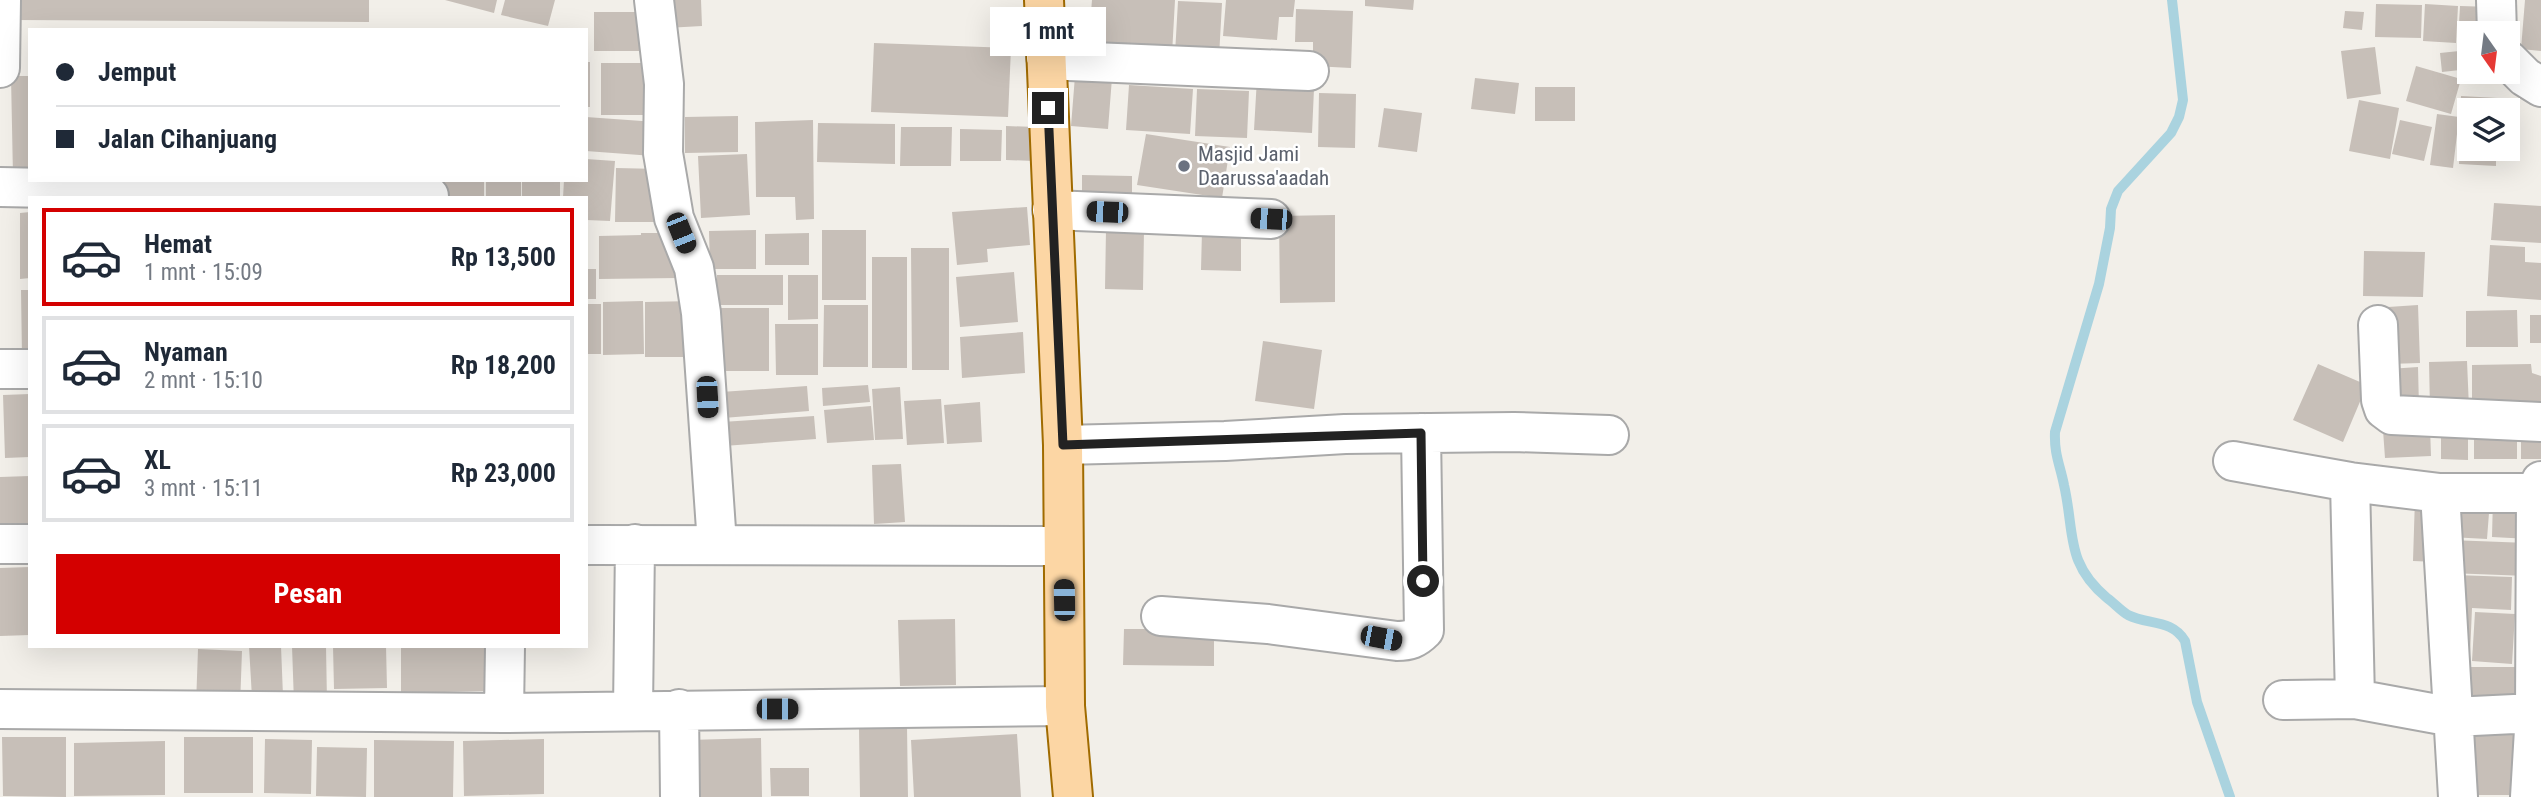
<!DOCTYPE html>
<html lang="id">
<head>
<meta charset="utf-8">
<style>
  body { margin:0; font-family:"Roboto Condensed",sans-serif; background:#f6f6f7; color:#1f2937; height:100vh; display:flex; flex-direction:column; font-size:26px; white-space:nowrap }
  * { box-sizing:border-box; margin:0 }
  p { font-size:23px; color:#747a83 }
  .icon { flex:none; width:38px; height:38px; fill:none; stroke:currentColor; stroke-width:2; stroke-linecap:round; stroke-linejoin:round }
  .map { position:relative; flex:1; overflow:hidden }
  .drawer { position:absolute; left:28px; top:196px; width:560px; height:452px; display:flex; flex-direction:column; background:#fff; border-radius:0px; box-shadow:0 7px 28px #0002 }
  .drawer>* { flex:none }
  .top-card { position:absolute; left:28px; top:28px; width:560px; height:154px; border-radius:0px; box-shadow:0 7px 28px #0002; display:grid; align-content:center; height:154px; padding:0 28px; background:#fff }
  .needle { width:46px; rotate:166deg }
  .buttons { position:absolute; left:2457px; top:21px; display:grid; gap:14px }
  .buttons a { display:grid; place-items:center; width:63px; height:63px; border-radius:0px; background:#fff; box-shadow:0 7px 28px #0002; font-size:35px }
  .end { position:absolute; width:32px; height:32px; margin:-16px; border:9px solid #222; background:#fff; box-shadow:0 0 0 4px #fff }
  .from { border-radius:50% }
  .bubble { position:absolute; height:49px; border-radius:0px; background:#fff; box-shadow:0 7px 28px #0002; font-size:23px; font-weight:700; line-height:49px; text-align:center }
  .car { position:absolute; width:21px; height:42px; margin:-21px -10px; border-radius:9px; box-shadow:0 0 5px 2px #0007; background:linear-gradient(#222 24%,#8ab4d8 0 40%,#222 0 76%,#8ab4d8 0 86%,#222 0) }
  .top-card b { display:flex; align-items:center; gap:24px; height:66px; font-size:26px }
  .top-card b+b { border-top:2px solid #e0e1e3 }
  .top-card i { width:18px; height:18px; background:#1f2937 }
  ul { padding:12px 0 0; list-style:none }
  li { display:flex; align-items:center; gap:21px; height:98px; margin:0 14px 10px; padding:0 14px; border:4px solid #e0e1e3; border-radius:0px }
  li div { flex:1 }
  li b { display:block; font-size:26px }
  li em { font-style:normal; font-weight:700 }
  li.selected { border-color:#d40000 }
  li>.icon { width:63px; height:63px; stroke-width:1.5 }
  .action { display:flex; gap:14px; margin-top:auto; padding:14px 28px }
  .action a { flex:1; height:80px; border-radius:0px; background:#d40000; color:#fff; font-size:28px; font-weight:700; line-height:80px; text-align:center }
  .map>svg:first-child { display:block }
  .lines { fill:none; stroke-linecap:round; stroke-linejoin:round }
  .stream { stroke:#aad3df; stroke-width:10 }
  .building { fill:#c7bfb8 }
  .minor-casing { stroke:#a9a9a9; stroke-width:42 }
  .major-casing { stroke:#a06b00; stroke-width:42 }
  .minor { stroke:#fff; stroke-width:38 }
  .major { stroke:#fcd6a4; stroke-width:38 }
  .route { stroke:#222; stroke-width:9 }
  .worship-dot { fill:#6b7280; stroke:#fff; stroke-width:2.5 }
  .labels { text-anchor:middle; stroke-width:5; stroke-linejoin:round; paint-order:stroke }
  .worship-label { font-size:21px; fill:#5b616d; stroke:#fff; text-anchor:start }
</style>
</head>
<body>
<div class="map">
<svg width="2541" height="797" viewBox="0 0 2541 797">
  <rect width="100%" height="100%" fill="#f2efe9"/>
  <g class="lines">
    <!-- stream -->
    <path class="stream" d="M2172 0 2183 100 2179 117 2171 133 2118 191 2111 209 2110 228 2099 284 2055 432C2054 454 2060 465 2064 485 2075 533 2065 563 2107 598 2114 603 2121 611 2128 615 2148 625 2172 619 2185 641L2197 702 2230 797"/>
  </g>
  <!-- building -->
  <path class="building" d="M15 0H369V22L15 20Z
    M445 0H497L494 13Z
    M505 0H555L548 26 501 15Z
    M665 0H701L702 26 666 28Z
    M1092 0H1175L1172 54 1088 49Z
    M1226 0H1295L1293 17H1279L1277 40 1223 36Z
    M1365 0H1414L1413 10 1365 6Z
    M2525 0H2541V51L2521 49Z
    M1178 1 1222 3 1219 57 1175 54Z
    M2376 4 2422 5 2421 38 2375 37Z
    M2425 4 2458 6 2456 43 2423 41Z
    M2460 6 2493 7 2491 33H2469V43L2458 42Z
    M1296 9 1353 11 1351 68 1313 66V42H1295Z
    M2345 11 2364 12 2362 30 2343 28Z
    M594 12H651V51H594Z
    M874 43 1011 48 1008 117 871 112Z
    M2375 47 2381 94 2347 99 2341 51Z
    M2469 50V69L2442 72 2440 53Z
    M586 62H590V107H586Z
    M601 63H654V115H601Z
    M2416 66 2461 79 2451 114 2406 101Z
    M11 76H30V176H13Z
    M1075 76 1112 78 1108 129 1071 126Z
    M1257 78 1284 87 1314 89 1312 133 1254 130Z
    M1475 78 1519 83 1515 114 1471 109Z
    M1129 85 1193 89 1190 134 1126 130Z
    M1535 87H1575V121H1535Z
    M1197 89 1249 91 1247 138 1195 136Z
    M1319 93 1356 94 1355 148 1318 147Z
    M2461 96 2498 98V110H2469V149H2496V166L2459 164Z
    M2359 100 2399 108 2390 159 2349 151Z
    M1384 108 1422 113 1417 152 1378 147Z
    M2437 114 2459 117 2453 168 2430 165Z
    M738 116V152L685 153V117Z
    M586 117 656 122 653 156 586 151Z
    M813 120 814 219 796 220 795 197H756L755 122Z
    M2400 120 2432 127 2424 161 2392 154Z
    M818 123 895 124V164L817 162Z
    M1006 126 1035 127 1034 161 1006 160Z
    M901 127H952L951 166H900Z
    M960 129 1002 130 1001 161H960Z
    M1146 134 1230 147 1222 198 1137 185Z
    M747 154 750 215 701 218 698 156Z
    M586 159 615 161 610 221 586 220V198H563L564 180H586Z
    M616 168 660 169 659 222H615Z
    M1082 175 1132 176V208H1082Z
    M444 180H484V198H444Z
    M486 180H521V198H486Z
    M522 180H560V198H522Z
    M2494 203 2541 206V243L2491 240Z
    M1027 207 1030 245 987 249 988 262 957 265 952 212Z
    M30 212V278L20 279V213Z
    M1335 215V302L1280 303 1279 216Z
    M756 230V269H710L709 231Z
    M822 230H866V300H822Z
    M1106 230H1144L1143 290 1105 289Z
    M1202 231 1241 232V271L1201 270Z
    M641 233H678V278L599 279V236L641 235Z
    M809 233V265H765V234Z
    M2490 245 2525 247V262L2541 263V300L2487 296Z
    M911 248H949V370H912Z
    M2364 251 2425 252 2423 297 2363 296Z
    M872 257H907V368H872Z
    M586 269H596V299H586Z
    M1014 272 1018 322 960 327 956 277Z
    M717 275H783V305H717Z
    M788 275H818V319L788 320Z
    M21 290H30V357H22Z
    M643 301 644 354 603 355V302Z
    M694 301V357H645V302Z
    M586 304H601V354H586Z
    M824 305H868V367H823Z
    M2418 305 2420 363 2389 364 2388 307Z
    M718 308H769V371H718Z
    M2517 310 2518 347H2466V311Z
    M2530 315H2541V343H2530Z
    M775 324H818V375H776Z
    M1023 332 1025 373 962 378 960 337Z
    M1263 341 1322 350 1314 409 1255 401Z
    M2467 361 2469 408 2430 409 2429 362Z
    M2318 364 2367 385 2343 442 2293 420Z
    M2531 364 2532 373 2541 376V411L2472 412V365Z
    M2418 367 2419 407 2391 408 2389 369Z
    M868 385 870 402 823 406 822 388Z
    M807 386 809 411 723 418 721 392Z
    M900 387 903 439 875 440 872 389Z
    M30 394V457L5 458 3 395Z
    M941 399 944 443 907 445 904 401Z
    M980 402 982 442 947 444 944 405Z
    M871 406 874 440 827 443 824 410Z
    M814 416 816 439 724 446 722 422Z
    M2430 427 2431 456 2385 458 2383 430Z
    M2441 428H2468V460L2441 459Z
    M2521 428H2541V459H2521Z
    M2474 429H2517V459H2474Z
    M901 464 905 522 874 524 872 465Z
    M30 476V526L0 527V477Z
    M2415 498H2439L2437 562 2413 561Z
    M2493 498 2532 499 2530 539 2492 537Z
    M2452 499 2490 500 2487 539 2450 537Z
    M2450 540 2528 543 2527 576 2449 573Z
    M30 567V635L0 636V568Z
    M2455 575 2512 577 2511 610 2472 608 2470 655 2452 654Z
    M2475 612 2515 614 2512 664 2472 661Z
    M955 619 956 685 900 686 898 620Z
    M1124 629H1214V666L1123 665Z
    M249 646H281L283 696 252 698Z
    M292 646H326L327 702 294 703Z
    M333 646H386L387 688 334 689Z
    M401 646H487L488 691 401 693Z
    M198 649 242 651 240 706 196 705Z
    M2461 667H2528L2527 709 2460 708Z
    M907 726 908 797H860L859 728Z
    M2463 728H2518V795H2463Z
    M1017 734 1021 797H914L911 740Z
    M2 737H66V797L3 796Z
    M184 737H253V793H184Z
    M761 738 762 797H689L688 740Z
    M265 739 312 740 311 794 264 793Z
    M544 739V794L464 796 463 741Z
    M374 740 454 741 453 797H374Z
    M165 741V795L74 796V743Z
    M317 747 367 748 366 797 316 796Z
    M770 768H809V796H771Z"/>
  <g class="lines">
    <defs>
      <path id="minor" d="M654 0 664 84 663 153 674 218 694 268 701 313 717 544
        M2496 0 2497 33
        M1046 57 1069 61 1309 71
        M2508 60 2525 77 2541 87
        M0 68 1 0
        M0 187 429 196
        M1052 210 1271 219
        M2378 325 2381 400 2384 409 2392 415 2541 422
        M0 369H30
        M1063 445 1225 441 1345 434 1514 432 1609 435
        M2233 461 2350 482 2440 493H2536
        M2350 482 2355 699
        M2440 493 2458 797
        M0 544H30
        M586 545 1063 546
        M1161 616 1268 624 1397 641C1409 641 1415 639 1424 630L1421 433
        M2283 700 2355 699 2453 717 2535 713
        M0 709 504 713 1065 706
        M679 709 680 797
        M633 710 635 544
        M504 713 505 646
        M2530 797 2535 713 2536 493 2541 481"/>
      <path id="major" d="M1044 0 1063 445 1065 706 1073 797"/>
    </defs>
    <!-- minor casing -->
    <use href="#minor" class="minor-casing"/>
    <!-- major casing -->
    <use href="#major" class="major-casing"/>
    <!-- minor -->
    <use href="#minor" class="minor"/>
    <!-- major -->
    <use href="#major" class="major"/>
  </g>
  <g class="lines">
    <!-- route -->
    <path class="route" d="M1048 108 1063 445 1421 433 1423 581"/>
  </g>
  <!-- markers -->
  <circle class="worship-dot" cx="1184" cy="166" r="7"/>
  <g class="labels">
    <!-- worship labels -->
    <g class="worship-label">
      <text x="1198" y="161">Masjid Jami<tspan x="1198" dy="24">Daarussa'aadah</tspan></text>
    </g>
  </g>
</svg>
<div class="buttons">
<a><svg class="needle" viewBox="-14 -14 28 28"><path d="M0-13l5 13h-10z" fill="#e53935"/><path d="M0 13l5-13h-10z" fill="#747a83"/></svg></a>
<a><svg class="icon" aria-label="layers" viewBox="0 0 24 24"><path d="M12 4l9 5-9 5-9-5zM3 14l9 5 9-5"/></svg></a>
</div>
<i class="end from" style="left:1423px;top:581px"></i>
<i class="end" style="left:1048px;top:108px"></i>
<div class="bubble" style="left:990px;top:7px;width:116px">1 mnt</div>
<i class="car" style="left:1107px;top:212px;rotate:272deg"></i>
<i class="car" style="left:1271px;top:219px;rotate:273deg"></i>
<i class="car" style="left:681px;top:233px;rotate:158deg"></i>
<i class="car" style="left:707px;top:397px;rotate:177deg"></i>
<i class="car" style="left:1064px;top:600px;rotate:359deg"></i>
<i class="car" style="left:1381px;top:638px;rotate:101deg"></i>
<i class="car" style="left:777px;top:709px;rotate:90deg"></i>
<div class="top-card">
<b><i class="from"></i>Jemput</b>
<b><i></i>Jalan Cihanjuang</b>
</div>
<section class="drawer">
<ul>
<li class="selected"><svg class="icon" aria-label="car" viewBox="0 0 24 24"><path d="M5 17H2v-5l4-1 3-4h7l3 4 3 1v5h-3M9 17h6M6 11h13"/><circle cx="7" cy="17" r="2"/><circle cx="17" cy="17" r="2"/></svg><div><b>Hemat</b><p>1 mnt · 15:09</p></div><em>Rp 13,500</em></li>
<li><svg class="icon" aria-label="car" viewBox="0 0 24 24"><path d="M5 17H2v-5l4-1 3-4h7l3 4 3 1v5h-3M9 17h6M6 11h13"/><circle cx="7" cy="17" r="2"/><circle cx="17" cy="17" r="2"/></svg><div><b>Nyaman</b><p>2 mnt · 15:10</p></div><em>Rp 18,200</em></li>
<li><svg class="icon" aria-label="car" viewBox="0 0 24 24"><path d="M5 17H2v-5l4-1 3-4h7l3 4 3 1v5h-3M9 17h6M6 11h13"/><circle cx="7" cy="17" r="2"/><circle cx="17" cy="17" r="2"/></svg><div><b>XL</b><p>3 mnt · 15:11</p></div><em>Rp 23,000</em></li>
</ul>
<div class="action"><a>Pesan</a></div>
</section>
</div>
</body>
</html>
